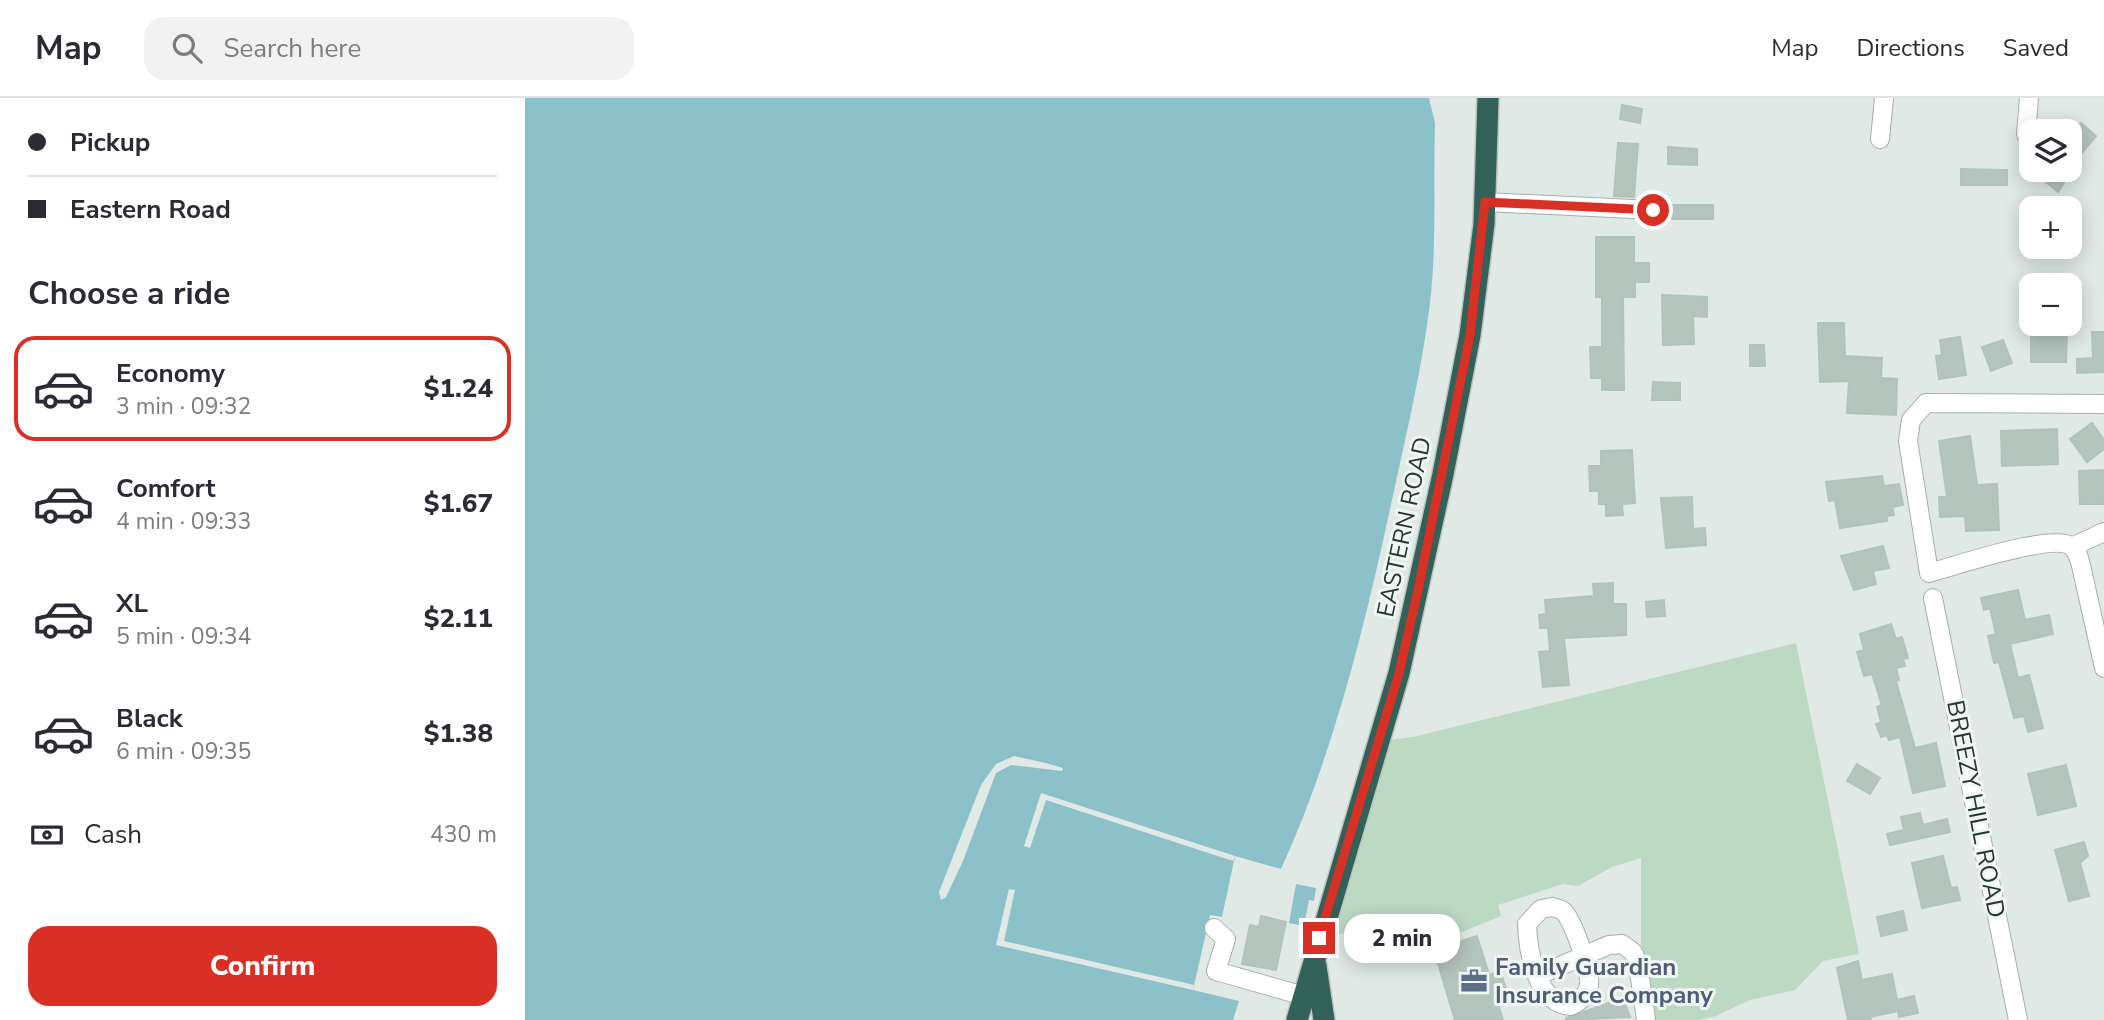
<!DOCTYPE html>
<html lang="en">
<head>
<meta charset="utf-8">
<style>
  body { margin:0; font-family:"Nunito Sans",sans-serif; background:#f2f2f3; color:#2b2b33; height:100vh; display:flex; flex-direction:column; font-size:26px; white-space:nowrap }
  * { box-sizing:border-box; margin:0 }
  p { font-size:23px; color:#7c7c81 }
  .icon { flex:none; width:38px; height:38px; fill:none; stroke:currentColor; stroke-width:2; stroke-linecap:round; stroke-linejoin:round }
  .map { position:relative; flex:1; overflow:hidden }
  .panel { display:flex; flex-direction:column; background:#fff; width:525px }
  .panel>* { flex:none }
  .hud { display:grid; align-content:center; height:154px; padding:0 28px; background:#fff }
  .buttons { position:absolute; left:1494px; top:21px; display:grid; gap:14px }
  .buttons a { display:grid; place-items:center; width:63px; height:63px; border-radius:14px; background:#fff; box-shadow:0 4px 18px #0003; font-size:35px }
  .end { position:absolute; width:32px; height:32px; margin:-16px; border:9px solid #d93025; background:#fff; box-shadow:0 0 0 4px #fff }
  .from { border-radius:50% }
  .bubble { position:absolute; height:49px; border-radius:21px; background:#fff; box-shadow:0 4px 18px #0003; font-size:23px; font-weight:800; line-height:49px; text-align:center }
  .hud b { display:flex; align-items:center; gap:24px; height:66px; font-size:26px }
  .hud b+b { border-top:2px solid #e1e1e2 }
  .hud i { width:18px; height:18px; background:#2b2b33 }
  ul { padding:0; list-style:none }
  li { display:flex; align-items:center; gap:21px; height:105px; margin:0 14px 10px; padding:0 14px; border:4px solid transparent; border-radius:21px }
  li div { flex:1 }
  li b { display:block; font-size:26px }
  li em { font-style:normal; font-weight:800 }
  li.selected { border-color:#d93025 }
  li>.icon { width:63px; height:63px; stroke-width:1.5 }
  h2 { padding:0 28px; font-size:32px; line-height:84px }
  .pay { display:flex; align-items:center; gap:18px; height:77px; padding:0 28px; font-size:26px }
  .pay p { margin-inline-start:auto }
  .primary-button { display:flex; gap:14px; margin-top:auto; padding:14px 28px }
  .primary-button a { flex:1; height:80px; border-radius:21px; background:#d93025; color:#fff; font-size:28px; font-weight:800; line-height:80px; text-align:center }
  header { display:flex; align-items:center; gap:42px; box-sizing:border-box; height:98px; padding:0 35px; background:#fff; border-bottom:2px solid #e1e1e2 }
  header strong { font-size:33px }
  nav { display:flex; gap:38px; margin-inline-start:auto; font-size:24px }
  .search { width:490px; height:63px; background:#f2f2f3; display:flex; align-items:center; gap:18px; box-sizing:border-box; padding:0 24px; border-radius:21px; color:#7c7c81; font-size:26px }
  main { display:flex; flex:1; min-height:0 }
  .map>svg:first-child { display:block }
  .green { fill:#bbd9c3 }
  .water { fill:#8dc1c9 }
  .pier { fill:#e0e9e5 }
  .building { fill:#b6c4be; stroke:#b3c2bc; stroke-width:2 }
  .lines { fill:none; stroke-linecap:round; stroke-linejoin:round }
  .minor-casing { stroke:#a4b0ac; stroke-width:20 }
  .highway-casing { stroke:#bdc3c2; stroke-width:24 }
  .minor { stroke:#fff; stroke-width:18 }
  .highway { stroke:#316157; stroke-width:21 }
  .route { stroke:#d93025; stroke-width:9 }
  .labels { text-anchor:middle; stroke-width:6; stroke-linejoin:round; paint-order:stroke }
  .street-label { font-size:24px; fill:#233832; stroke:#f0f6f3 }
  .service-label { font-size:24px; font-weight:bold; fill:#4e5e75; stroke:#f0f6f3; text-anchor:start }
</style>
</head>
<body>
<header>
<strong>Map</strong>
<div class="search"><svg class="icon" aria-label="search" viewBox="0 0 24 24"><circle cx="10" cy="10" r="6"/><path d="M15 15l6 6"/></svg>Search here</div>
<nav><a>Map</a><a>Directions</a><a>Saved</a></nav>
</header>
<main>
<section class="panel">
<div class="hud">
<b><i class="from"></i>Pickup</b>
<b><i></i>Eastern Road</b>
</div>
<h2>Choose a ride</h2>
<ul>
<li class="selected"><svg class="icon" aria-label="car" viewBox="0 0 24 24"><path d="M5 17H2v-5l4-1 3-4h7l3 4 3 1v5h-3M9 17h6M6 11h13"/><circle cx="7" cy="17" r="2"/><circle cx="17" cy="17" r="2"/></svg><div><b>Economy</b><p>3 min · 09:32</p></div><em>$1.24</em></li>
<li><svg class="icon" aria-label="car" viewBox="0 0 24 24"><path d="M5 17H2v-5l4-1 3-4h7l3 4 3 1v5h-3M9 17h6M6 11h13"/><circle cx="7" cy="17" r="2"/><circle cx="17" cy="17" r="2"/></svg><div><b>Comfort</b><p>4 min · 09:33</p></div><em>$1.67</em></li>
<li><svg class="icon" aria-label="car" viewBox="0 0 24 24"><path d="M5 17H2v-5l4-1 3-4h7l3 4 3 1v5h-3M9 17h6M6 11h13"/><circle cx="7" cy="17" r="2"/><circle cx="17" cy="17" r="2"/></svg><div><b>XL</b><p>5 min · 09:34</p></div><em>$2.11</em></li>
<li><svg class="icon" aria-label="car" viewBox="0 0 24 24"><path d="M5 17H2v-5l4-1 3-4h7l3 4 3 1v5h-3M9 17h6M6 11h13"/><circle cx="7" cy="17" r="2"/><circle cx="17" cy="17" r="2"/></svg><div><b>Black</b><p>6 min · 09:35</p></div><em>$1.38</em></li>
</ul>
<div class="pay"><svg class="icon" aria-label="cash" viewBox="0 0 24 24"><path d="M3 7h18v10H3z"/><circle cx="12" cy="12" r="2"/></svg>Cash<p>430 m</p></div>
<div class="primary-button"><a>Confirm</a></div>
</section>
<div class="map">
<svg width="1579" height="922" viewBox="0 0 1579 922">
  <rect width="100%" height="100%" fill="#e0e9e5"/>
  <!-- green -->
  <path class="green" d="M1271 545 1334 856 1298 863 1270 892 1225 902 1191 918 1173 922H1130L1116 853V760L1087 769 1053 788 1038 786 973 807 976 818 920 841 868 851 840 835 807 836 865 642 888 639Z"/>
  <!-- water -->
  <path class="water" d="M0 0H904L910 25C908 84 912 146 905 205 897 271 881 337 867 402 840 527 809 655 756 771L710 758 697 819 685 817 668 892 714 903 708 922H0Z
    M771 786 791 790 789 803 784 802 779 828 764 825Z"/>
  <!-- pier -->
  <path class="pier" d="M489 658 521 665 538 670 537 673 486 667 471 675 438 763 421 799 416 802 414 794 456 687 471 666Z
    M516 695 710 758 708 763 521 702 505 750 499 748Z
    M484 791 490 792 479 843 669 887 668 892 471 847Z"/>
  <!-- building -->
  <path class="building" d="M1097 7 1117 11 1115 25 1095 21Z
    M1556 25 1571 38 1545 69V38Z
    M1093 45 1113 46 1109 99 1089 98Z
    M1143 49 1172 51V67L1143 66Z
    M1436 71 1482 72V87H1436Z
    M1531 72H1547L1533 94 1521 84Z
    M1138 107H1188V121H1136Z
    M1071 139H1109V165H1124V184H1110V199H1098L1099 292H1077V280H1066L1065 249H1077V199H1071Z
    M1137 197 1182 199V219L1168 218 1169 246 1138 247Z
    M1293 225H1319L1320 258 1357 260 1356 280 1372 281 1371 317 1322 315 1324 283 1295 284Z
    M1506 231 1542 232 1541 264H1506Z
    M1567 234H1579V274L1552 275V261L1568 260Z
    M1435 239 1441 277 1414 281 1411 258 1417 257 1415 242Z
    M1478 242 1487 265 1466 273 1457 249Z
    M1225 247H1239L1240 268H1225Z
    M1128 284 1155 285V302H1127Z
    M1567 325 1579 342V351L1562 364 1545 341Z
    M1532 331 1533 366 1477 368 1476 333Z
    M1445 338 1452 387 1472 386 1474 432 1441 433 1440 418 1415 419 1414 399H1422L1414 343Z
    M1107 352 1110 405 1097 406 1098 417 1081 418V406H1074V393H1065L1064 368H1076V353Z
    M1579 372V406H1555L1554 373Z
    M1357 378 1359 388 1374 386 1378 407 1367 409 1369 417 1362 418V423L1315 430 1310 402 1304 403 1301 384Z
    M1167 399 1168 431 1180 430 1181 447 1141 450 1136 400Z
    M1358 448 1364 470 1348 473 1351 486 1329 492 1316 458Z
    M1088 485V506H1101V537L1039 540 1044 587 1018 589 1014 554 1025 553 1023 530H1015L1014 517 1021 516 1020 502 1069 498 1068 486Z
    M1493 492 1500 522 1524 517 1528 536 1485 546 1493 580 1504 577 1518 630 1503 634 1499 618 1489 620 1474 564 1469 565 1463 538 1471 536 1465 510 1459 512 1456 500Z
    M1139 502 1140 518 1122 519 1121 504Z
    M1366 526 1371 541 1377 539 1383 560 1378 561 1380 568 1371 570 1374 582 1371 583 1390 650 1411 645 1420 688 1388 695 1375 639 1364 642 1362 637 1356 639 1351 626 1356 624 1352 609 1356 607V604L1347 576 1339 578 1332 554 1339 552 1335 536Z
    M1332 666 1355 680 1345 696 1322 683Z
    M1541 667 1551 708 1513 717 1503 676Z
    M1395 715 1398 727 1422 721 1425 734 1365 747 1362 736 1379 732 1376 719Z
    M1559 744 1563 758 1555 765 1564 798 1544 803 1530 752Z
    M1418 758 1426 790 1432 789 1435 802 1397 810 1387 765Z
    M1378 813 1382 832 1356 838 1352 819Z
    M736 818 761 824 751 872 717 866 725 827 734 829Z
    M952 838 964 877 975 873 983 896 971 899 978 922H930L926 909 909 852Z
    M1333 863 1337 882 1367 876 1372 902 1389 898 1393 915 1374 919 1373 913 1345 919 1346 922H1323L1312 870Z
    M1098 900 1105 919 1041 922V920Z"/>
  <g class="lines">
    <defs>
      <path id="minor" d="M1501 36 1504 0
        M1355 41 1359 0
        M960 104 1128 112
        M1579 306 1401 305 1386 322 1383 343 1404 475C1430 468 1527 435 1546 448 1554 454 1555 464 1557 472L1579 570
        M1547 449 1579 434
        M1408 500 1493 922
        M1027 809C1031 810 1035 811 1038 813 1048 822 1066 874 1064 887 1062 898 1055 903 1046 908 1012 906 1003 855 1002 826L1016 811Z
        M689 830 701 841 691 873 779 898
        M1014 877 1084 847 1097 846 1108 854 1113 866 1121 922"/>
      <path id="highway" d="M791 868 799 922
        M772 922 874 575 918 376 945 237 959 126 963 0"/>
    </defs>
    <!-- minor casing -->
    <use href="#minor" class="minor-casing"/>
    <!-- highway casing -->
    <use href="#highway" class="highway-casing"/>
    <!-- minor -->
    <use href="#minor" class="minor"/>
    <!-- highway -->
    <use href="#highway" class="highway"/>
  </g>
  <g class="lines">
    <!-- route -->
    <path class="route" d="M794 840 874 575 893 492 945 237 960 104 1128 112"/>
  </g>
  <!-- icons -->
  <defs>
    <symbol id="office-bare" viewBox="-9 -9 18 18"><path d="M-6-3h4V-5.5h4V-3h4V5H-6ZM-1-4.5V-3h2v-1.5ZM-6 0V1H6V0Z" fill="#5c6f8a" stroke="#f0f6f3" stroke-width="2.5" paint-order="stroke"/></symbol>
  </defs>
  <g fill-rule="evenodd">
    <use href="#office-bare" x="930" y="864" width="38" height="38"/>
  </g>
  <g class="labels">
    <!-- street labels -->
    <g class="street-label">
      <text transform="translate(879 429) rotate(-78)" y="8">EASTERN ROAD</text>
      <text transform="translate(1451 711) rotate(79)" y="8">BREEZY HILL ROAD</text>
    </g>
    <!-- service labels -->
    <g class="service-label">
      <text x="970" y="877">Family Guardian<tspan x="970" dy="28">Insurance Company</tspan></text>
    </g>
  </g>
</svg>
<div class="buttons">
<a><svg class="icon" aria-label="layers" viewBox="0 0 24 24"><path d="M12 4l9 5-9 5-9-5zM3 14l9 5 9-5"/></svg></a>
<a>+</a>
<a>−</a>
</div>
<i class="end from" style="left:1128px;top:112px"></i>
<i class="end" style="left:794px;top:840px"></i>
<div class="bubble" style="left:819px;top:816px;width:116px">2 min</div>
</div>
</main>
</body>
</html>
